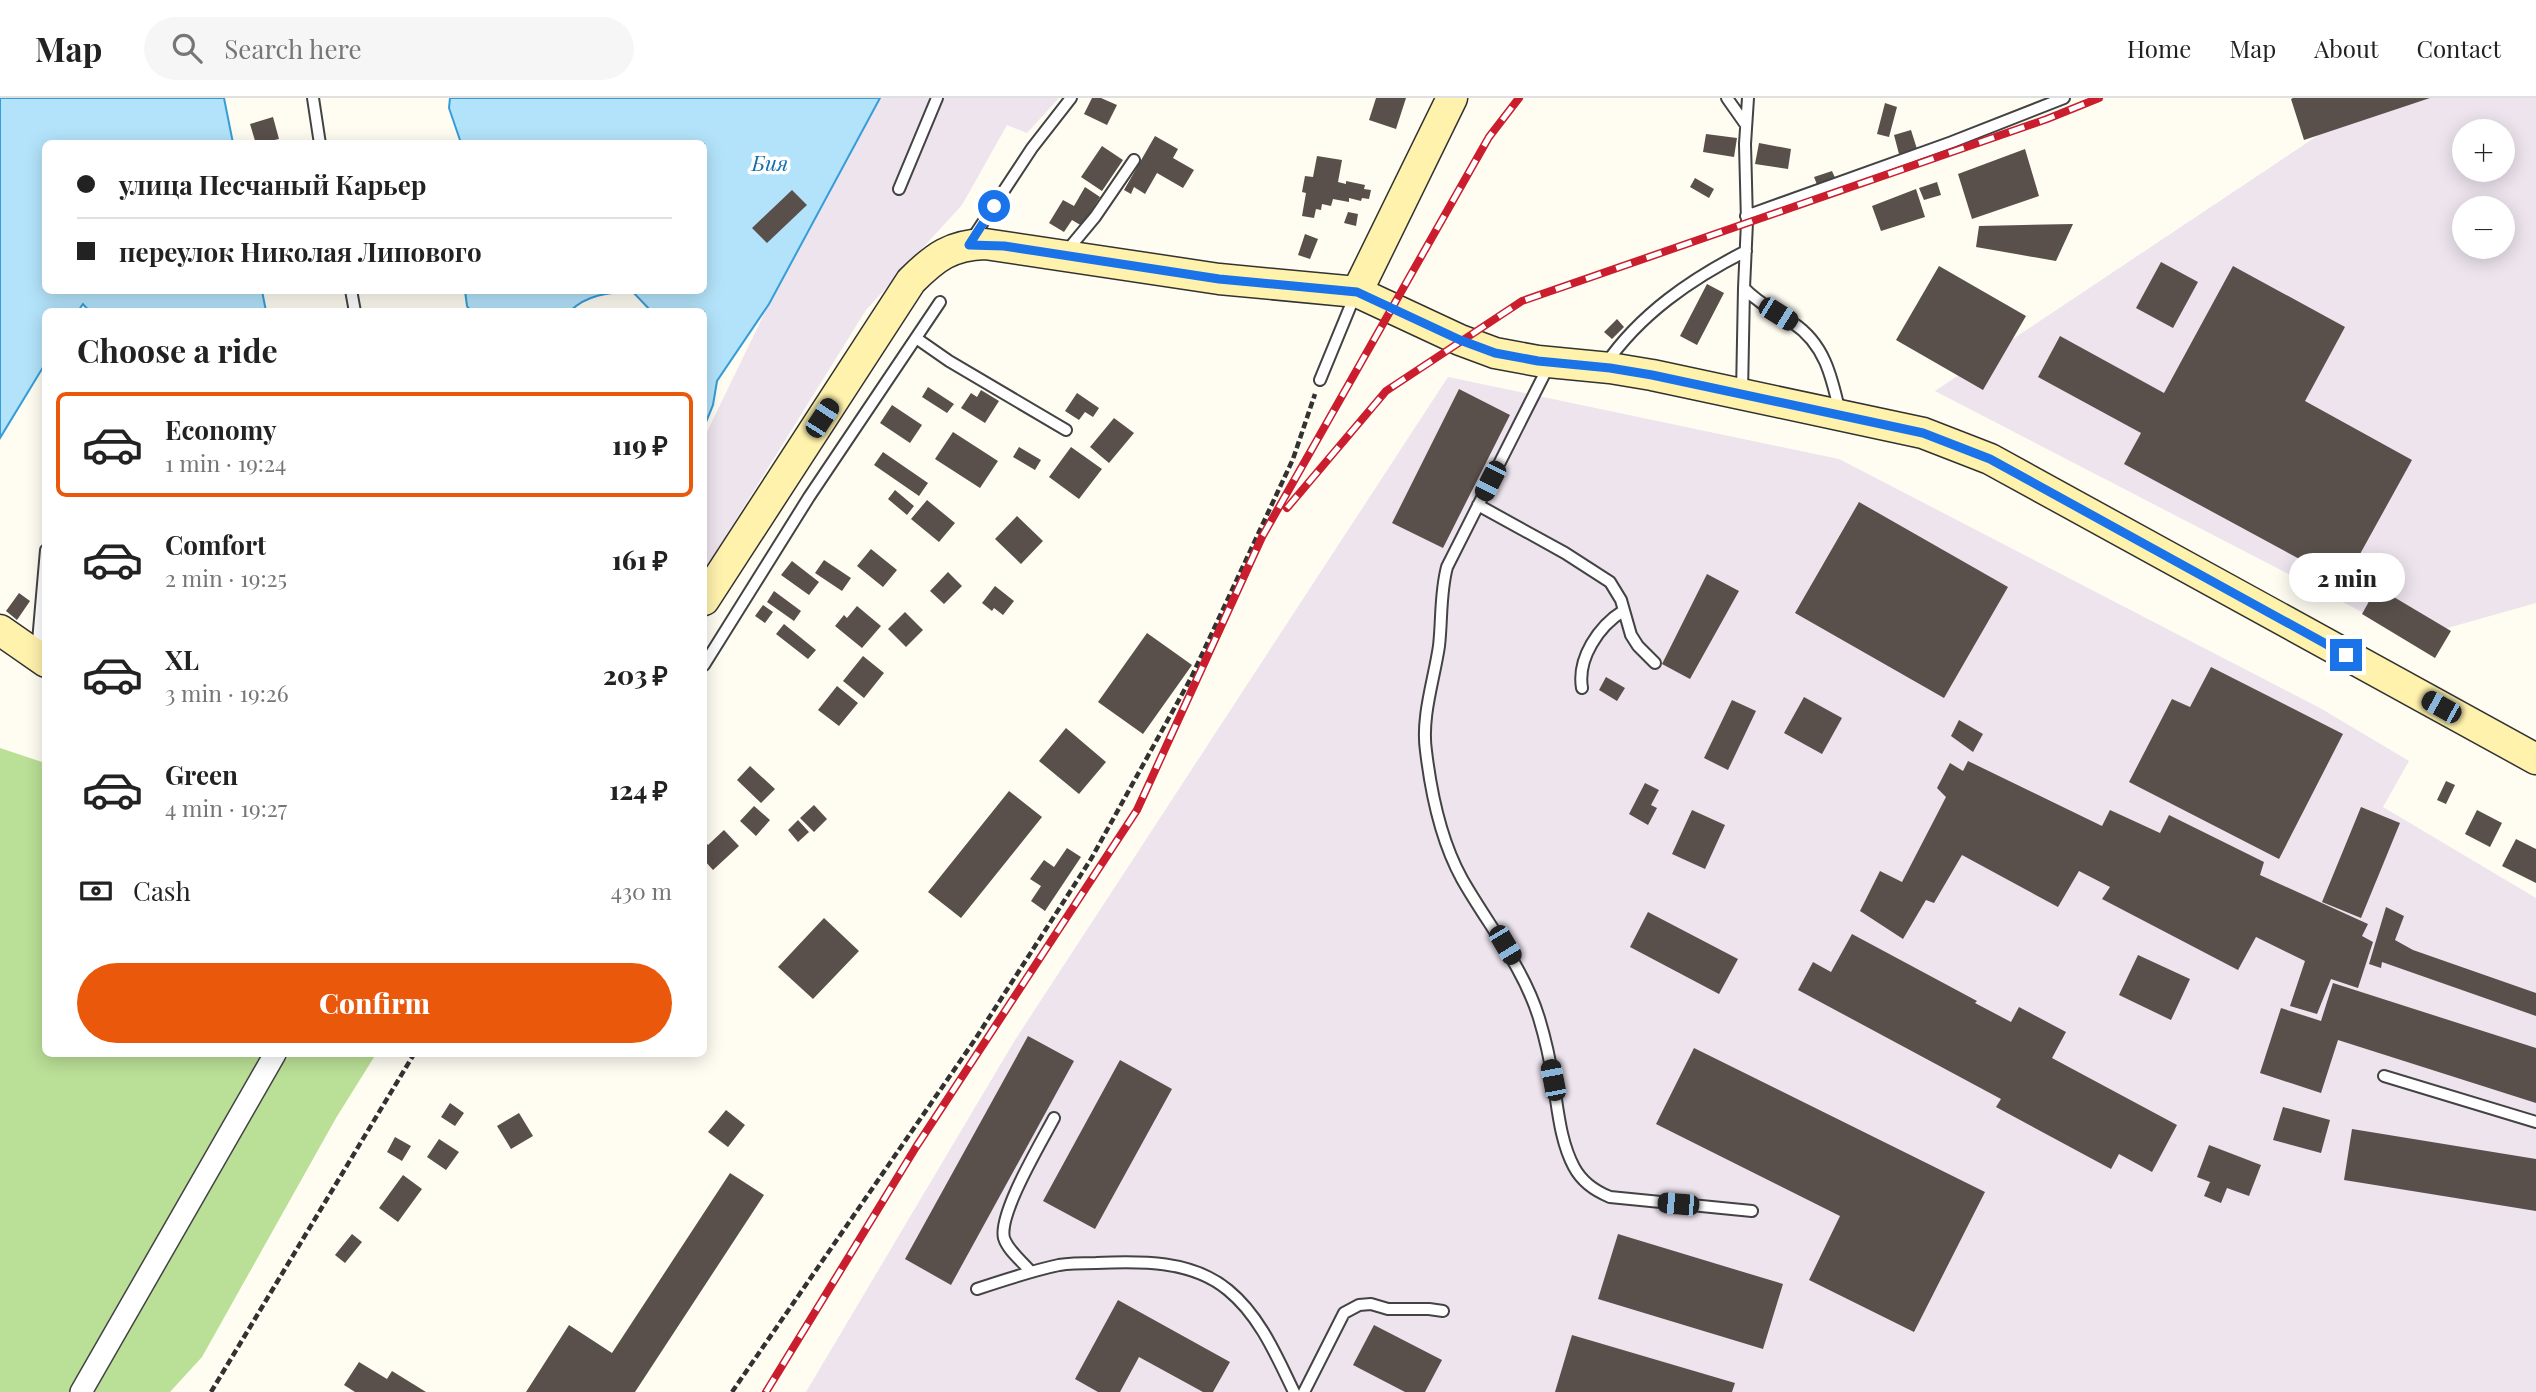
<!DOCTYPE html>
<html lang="en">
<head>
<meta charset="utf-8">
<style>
  body { margin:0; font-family:"Playfair Display",serif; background:#f6f6f6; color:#222; height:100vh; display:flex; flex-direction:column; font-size:26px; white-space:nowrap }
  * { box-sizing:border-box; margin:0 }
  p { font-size:23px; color:#767676 }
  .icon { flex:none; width:38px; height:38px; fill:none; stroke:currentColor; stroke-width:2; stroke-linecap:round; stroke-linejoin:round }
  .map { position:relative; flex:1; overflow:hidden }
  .details { position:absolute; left:42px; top:210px; width:665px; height:749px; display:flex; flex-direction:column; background:#fff; border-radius:10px; box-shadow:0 4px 18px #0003 }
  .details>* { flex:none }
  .banner { position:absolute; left:42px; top:42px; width:665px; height:154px; border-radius:10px; box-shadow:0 4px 18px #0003; display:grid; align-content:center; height:154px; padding:0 35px; background:#fff }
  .controls { position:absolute; left:2452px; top:21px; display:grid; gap:14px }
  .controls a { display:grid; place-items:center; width:63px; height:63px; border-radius:50%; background:#fff; box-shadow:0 4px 18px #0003; font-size:35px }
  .end { position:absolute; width:32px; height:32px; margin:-16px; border:9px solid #1a73e8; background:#fff; box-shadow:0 0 0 4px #fff }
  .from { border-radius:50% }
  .bubble { position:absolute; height:49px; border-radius:24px; background:#fff; box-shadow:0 4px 18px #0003; font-size:23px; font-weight:800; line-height:49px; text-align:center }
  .car { position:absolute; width:21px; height:42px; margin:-21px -10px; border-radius:9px; box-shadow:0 0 5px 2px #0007; background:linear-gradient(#222 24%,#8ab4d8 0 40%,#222 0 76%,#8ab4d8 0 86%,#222 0) }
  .banner b { display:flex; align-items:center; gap:24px; height:66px; font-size:26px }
  .banner b+b { border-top:2px solid #e0e0e0 }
  .banner i { width:18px; height:18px; background:#222 }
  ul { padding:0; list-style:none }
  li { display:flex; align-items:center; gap:21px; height:105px; margin:0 14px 10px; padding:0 21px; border:4px solid transparent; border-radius:10px }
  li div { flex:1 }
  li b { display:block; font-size:26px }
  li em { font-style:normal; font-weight:800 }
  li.selected { border-color:#ea580c }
  li>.icon { width:63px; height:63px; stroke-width:1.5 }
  h2 { padding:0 35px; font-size:32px; line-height:84px }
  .pay { display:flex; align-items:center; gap:18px; height:77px; padding:0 35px; font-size:26px }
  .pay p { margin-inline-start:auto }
  .action { display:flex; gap:14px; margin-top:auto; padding:14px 35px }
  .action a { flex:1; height:80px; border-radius:42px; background:#ea580c; color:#fff; font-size:28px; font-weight:800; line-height:80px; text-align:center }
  header { display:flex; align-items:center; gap:42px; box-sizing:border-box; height:98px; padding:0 35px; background:#fff; border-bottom:2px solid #e0e0e0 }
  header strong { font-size:33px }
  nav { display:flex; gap:38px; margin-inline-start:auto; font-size:24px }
  .search { width:490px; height:63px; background:#f6f6f6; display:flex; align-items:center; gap:18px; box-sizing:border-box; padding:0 24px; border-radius:38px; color:#767676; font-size:26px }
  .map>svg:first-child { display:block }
  .industrial { fill:#ede4ee; fill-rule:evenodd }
  .forest { fill:#badf96 }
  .water { fill:#b3e3fa; stroke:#359dd7; stroke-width:2 }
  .building { fill:#59504b }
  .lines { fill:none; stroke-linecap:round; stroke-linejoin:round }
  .lane-casing { stroke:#434343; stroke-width:14 }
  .street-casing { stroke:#434343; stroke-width:24 }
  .secondary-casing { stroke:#323232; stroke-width:33 }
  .path { stroke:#323232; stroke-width:4.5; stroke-dasharray:7 3.5; stroke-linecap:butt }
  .lane { stroke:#fff; stroke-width:10 }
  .street { stroke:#fff; stroke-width:21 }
  .secondary { stroke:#fff2ad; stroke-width:30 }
  .rail-casing { stroke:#ca1d2d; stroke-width:8 }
  .rail { stroke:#fff; stroke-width:5; stroke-dasharray:16; stroke-linecap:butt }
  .route { stroke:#1a73e8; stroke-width:9 }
  .labels { text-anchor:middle; stroke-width:7; stroke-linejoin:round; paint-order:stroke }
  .water-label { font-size:21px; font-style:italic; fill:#0f6eab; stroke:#fff }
</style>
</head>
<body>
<header>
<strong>Map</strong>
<div class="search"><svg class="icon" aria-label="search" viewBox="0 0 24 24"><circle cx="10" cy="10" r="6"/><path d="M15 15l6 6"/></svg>Search here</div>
<nav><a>Home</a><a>Map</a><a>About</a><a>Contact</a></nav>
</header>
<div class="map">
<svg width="2536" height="1294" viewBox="0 0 2536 1294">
  <rect width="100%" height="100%" fill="#fffcf2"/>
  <!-- industrial -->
  <path class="industrial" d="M880 0H1059L1027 35 1007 27 962 107 866 212 704 473V340L769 206Z
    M2374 0H2536V505L2412 540 1935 293ZM2464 33H2502V72H2464ZM2464 110H2502V149H2464Z
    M1448 279 1839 361 2320 610 2409 663 2383 709 2536 800V1294H806L1015 942Z"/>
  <!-- forest -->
  <path class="forest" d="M0 650 45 665 46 956H376L336 1020 202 1259 170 1294H0Z"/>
  <!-- water -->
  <path class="water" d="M0 0H224L233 45 46 46V192L262 193 266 213 90 214 83 206 78 213 46 214 45 266 0 340Z
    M450 0H880L769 206 717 283 713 307 704 329V214L651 213 632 193C608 195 588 196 570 213H471L467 208 465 193 704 192V46L461 45 449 10Z"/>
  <!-- building -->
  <path class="building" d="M1092 0H1101L1117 7 1107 27 1084 16Z
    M1376 0H1406L1396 31 1369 22Z
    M2293 0H2430L2304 42 2291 1Z
    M1885 5 1897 9 1889 39 1877 36Z
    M273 19 279 41 256 46 250 26Z
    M1911 32 1917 51 1899 56 1894 37Z
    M1706 36 1737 40 1734 59 1703 54Z
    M1155 38 1178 51 1173 60 1194 72 1183 90 1157 75 1145 96 1134 89 1131 96 1124 92Z
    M1759 45 1791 51 1788 71 1755 66Z
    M1102 48 1123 62 1102 93 1081 79Z
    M2025 51 2039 98 1972 121 1958 76Z
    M1317 58 1342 62 1338 84 1346 86V83L1365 87 1364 91 1371 92 1369 101 1362 100 1361 103 1349 100V104L1333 101 1331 108 1322 106 1321 112 1316 111 1314 120 1302 118 1306 95 1302 94 1305 78 1313 79Z
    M1832 73 1836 82 1818 89 1814 79Z
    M1695 80 1714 91 1709 100 1690 89Z
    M1937 84 1941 97 1924 102 1919 90Z
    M1085 89 1100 99 1082 128 1072 122 1064 134 1049 125 1063 102 1074 108Z
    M1916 91 1925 119 1881 133 1872 108Z
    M792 92 807 107 767 145 752 130Z
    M1348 114 1358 116 1356 128 1344 125Z
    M2073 126 2056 163 1976 149 1979 128Z
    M1305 136 1318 141 1310 161 1298 157Z
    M2161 164 2198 184 2173 230 2136 210Z
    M1939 168 2026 218 1983 292 1896 242Z
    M2233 168 2345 229 2305 303 2412 362 2344 485 2124 366 2141 335 2038 279 2060 238 2164 295Z
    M1707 186 1724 195 1697 247 1680 238Z
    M1617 221 1624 229 1612 241 1604 234Z
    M928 289 954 306 947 315 922 299Z
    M1459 291 1510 317 1443 450 1392 425Z
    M981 292 999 303 985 325 961 310 971 295 977 299Z
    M1077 295 1099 310 1093 319 1085 314 1079 322 1065 313Z
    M892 307 922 327 910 345 880 325Z
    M1114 320 1134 335 1109 365 1090 349Z
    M953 334 998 363 980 390 935 361Z
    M1019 349 1041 362 1035 372 1013 359Z
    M1071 349 1102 371 1079 401 1049 379Z
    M883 354 928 385 919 398 874 367Z
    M895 392 914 408 907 417 888 401Z
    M927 402 955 425 939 444 911 421Z
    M1859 404 2008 489 1944 600 1795 515Z
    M1017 418 1043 443 1021 466 995 441Z
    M871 451 897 472 883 489 857 468Z
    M824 462 851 480 842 493 815 475Z
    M792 463 819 484 809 497 781 477Z
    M948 474 962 488 944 506 930 493Z
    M1707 476 1739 493 1690 581 1662 566Z
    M995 488 1014 503 1003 517 994 510 992 513 982 505Z
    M2377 489 2451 533 2435 560 2362 516Z
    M774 493 801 513 794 523 767 504Z
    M19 495 30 503 17 522 6 513Z
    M763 507 773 514 765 525 755 518Z
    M857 508 881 528 862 550 835 528 844 517 847 520Z
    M905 514 923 532 906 549 888 531Z
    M784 526 816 552 808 561 776 536Z
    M1147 535 1192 567 1143 636 1098 604Z
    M863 558 884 575 864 600 843 583Z
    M2211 569 2343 636 2279 761 2129 684 2172 601 2190 609Z
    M1606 579 1625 590 1617 603 1599 592Z
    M837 588 858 605 839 628 818 612Z
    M1804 599 1842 620 1822 656 1784 635Z
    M1732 602 1756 613 1728 672 1704 660Z
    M1959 622 1983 636 1973 654 1951 638Z
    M1066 630 1106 664 1079 696 1039 663Z
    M1968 663 2102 728 2110 712 2160 735 2169 717 2264 764 2260 777 2368 826 2362 838 2373 844 2358 890 2331 881 2317 916 2290 908 2305 863 2256 839 2238 872 2102 801 2110 789 2079 773 2058 809 1962 757 1934 805 1926 802 1903 841 1860 813 1880 773 1902 784 1946 699 1937 690 1950 665 1963 673Z
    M750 668 775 691 761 705 737 682Z
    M2446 683 2455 687 2446 706 2437 702Z
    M1645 685 1659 692 1651 707 1657 710 1648 727 1629 716Z
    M1009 693 1042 719 961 820 928 794Z
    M814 707 827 721 814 734 800 720Z
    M754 708 770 722 756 738 740 723Z
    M2361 709 2400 725 2361 820 2322 804Z
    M1692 712 1725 727 1705 771 1672 756Z
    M2477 712 2502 725 2490 749 2465 736Z
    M798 722 809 734 798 744 788 732Z
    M724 732 739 748 713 772 704 762V742L708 747Z
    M2516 741 2536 751V785L2502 768Z
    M1067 750 1081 759 1045 813 1031 803 1041 788 1030 781 1044 762 1054 769Z
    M2386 809 2404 818 2395 842 2413 852 2536 895V918L2382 864 2381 870 2369 866Z
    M1648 814 1738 861 1719 896 1630 849Z
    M824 820 859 853 813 901 778 869Z
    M1852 836 1977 903 1975 905 2011 924 2019 909 2066 934 2052 960 2177 1027 2152 1074 2119 1056 2111 1071 1996 1009 2001 1001 1798 892 1813 864 1831 874Z
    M2138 857 2190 881 2171 922 2119 897Z
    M2333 885 2536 950V1005L2338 942 2321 995 2260 975 2281 910 2321 923Z
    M1028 938 1074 963 951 1187 905 1161Z
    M1694 950 1985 1094 1914 1234 1809 1182 1840 1118 1656 1026Z
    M1120 962 1172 991 1095 1131 1043 1103Z
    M450 1005 464 1015 455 1028 441 1019Z
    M2283 1009 2330 1022 2321 1055 2273 1042Z
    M726 1012 745 1027 728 1049 708 1034Z
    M519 1015 533 1038 511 1051 497 1028Z
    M2352 1031 2536 1061V1113L2344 1082Z
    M395 1039 411 1048 402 1063 387 1054Z
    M439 1041 459 1054 446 1072 427 1059Z
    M2209 1047 2261 1067 2249 1098 2227 1090 2221 1105 2204 1098 2210 1084 2197 1079Z
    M730 1075 764 1097 635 1294H526L569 1227 612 1255Z
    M403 1077 422 1091 398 1124 379 1110Z
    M352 1136 362 1144 345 1165 335 1157Z
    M1618 1136 1783 1186 1763 1251 1598 1201Z
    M1118 1202 1230 1264 1213 1294H1203L1139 1259 1120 1294H1098L1075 1281Z
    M1374 1227 1442 1262 1425 1294H1405L1353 1267Z
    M1572 1237 1735 1285 1732 1294H1555Z
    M359 1264 387 1281 392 1273 426 1294H355L344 1287Z"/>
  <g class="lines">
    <defs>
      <path id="lane" d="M313 0 320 46
        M1727 0 1746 27
        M1748 0 1745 46 1747 124 1744 190C1758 205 1776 214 1793 225 1825 246 1832 280 1840 315
        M899 91 937 0
        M1746 118 1952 44 2064 0
        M972 141 1032 50 1071 0
        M1065 155 1095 119 1134 62
        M351 192 355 214
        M916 240 949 263 1066 332
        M1549 267 1447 469C1440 495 1442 522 1439 548 1434 582 1421 619 1426 653 1431 695 1441 743 1462 781 1488 827 1523 868 1539 920 1545 940 1550 961 1553 982 1558 1011 1560 1043 1574 1069 1582 1084 1595 1093 1610 1099L1752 1113
        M1605 267C1640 216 1691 181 1746 153
        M1320 282 1355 197
        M1742 295 1744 190
        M1478 407 1565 455 1610 484 1621 502 1631 537 1638 548 1655 565
        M37 555 46 452
        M704 567 809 399 940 204
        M1582 590C1577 560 1599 528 1623 513
        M2384 978 2536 1024
        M1031 1174C1023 1164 1008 1153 1004 1140 998 1116 1042 1043 1054 1020
        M977 1191C1004 1182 1031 1173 1059 1167 1071 1165 1084 1165 1096 1165 1141 1163 1192 1162 1228 1192 1260 1218 1277 1259 1294 1294
        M1304 1294 1344 1215 1359 1207 1371 1206 1388 1211H1429L1443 1213"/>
      <path id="street" d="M81 1294 275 956"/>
      <path id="secondary" d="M1357 194 1452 0
        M704 502 911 183C935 159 951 147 985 146L1219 181 1357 194 1460 242 1495 255 1538 263 1610 270 1652 277 1923 335 1990 361 2536 661
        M0 532 46 564"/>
    </defs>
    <!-- lane casing -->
    <use href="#lane" class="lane-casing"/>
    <!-- street casing -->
    <use href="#street" class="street-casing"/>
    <!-- secondary casing -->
    <use href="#secondary" class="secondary-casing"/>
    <!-- path -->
    <path class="path" d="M211 1294 414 956
      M732 1294 974 943 1091 761 1191 580 1293 361 1315 296"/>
    <!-- lane -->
    <use href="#lane" class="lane"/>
    <!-- street -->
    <use href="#street" class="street"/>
    <!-- secondary -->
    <use href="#secondary" class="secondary"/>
    <defs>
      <path id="rail" d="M1287 410 1386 293 1522 203 2047 21 2099 0
        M766 1294 916 1049 1137 712 1262 439 1489 39 1519 0"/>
    </defs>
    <!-- rail casing -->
    <use href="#rail" class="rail-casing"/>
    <!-- rail -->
    <use href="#rail" class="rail"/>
  </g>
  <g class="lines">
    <!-- route -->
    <path class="route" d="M994 108 969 147 1004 148 1219 181 1357 194 1460 242 1495 255 1538 263 1610 270 1652 277 1923 335 1990 361 2346 557"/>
  </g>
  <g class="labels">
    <!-- water labels -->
    <g class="water-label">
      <text x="770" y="73">Бия</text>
    </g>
  </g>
</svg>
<div class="controls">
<a>+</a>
<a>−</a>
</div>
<i class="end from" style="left:994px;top:108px"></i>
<i class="end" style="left:2346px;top:557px"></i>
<div class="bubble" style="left:2289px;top:455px;width:116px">2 min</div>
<i class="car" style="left:1778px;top:216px;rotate:122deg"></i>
<i class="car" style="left:822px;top:320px;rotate:33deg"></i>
<i class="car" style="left:1490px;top:383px;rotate:207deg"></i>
<i class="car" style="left:2441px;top:609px;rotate:299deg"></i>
<i class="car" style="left:1505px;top:847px;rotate:149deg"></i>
<i class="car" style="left:1553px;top:982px;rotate:349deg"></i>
<i class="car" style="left:1678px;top:1106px;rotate:275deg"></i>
<div class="banner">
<b><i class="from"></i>улица Песчаный Карьер</b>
<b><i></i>переулок Николая Липового</b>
</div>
<section class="details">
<h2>Choose a ride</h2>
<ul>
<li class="selected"><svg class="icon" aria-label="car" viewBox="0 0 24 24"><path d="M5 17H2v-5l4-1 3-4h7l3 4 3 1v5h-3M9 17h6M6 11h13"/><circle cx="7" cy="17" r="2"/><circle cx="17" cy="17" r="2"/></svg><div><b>Economy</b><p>1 min · 19:24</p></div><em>119 ₽</em></li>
<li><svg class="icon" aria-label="car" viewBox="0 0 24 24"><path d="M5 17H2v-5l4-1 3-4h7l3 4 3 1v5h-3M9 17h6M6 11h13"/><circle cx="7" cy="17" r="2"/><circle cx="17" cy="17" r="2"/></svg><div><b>Comfort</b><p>2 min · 19:25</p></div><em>161 ₽</em></li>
<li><svg class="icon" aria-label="car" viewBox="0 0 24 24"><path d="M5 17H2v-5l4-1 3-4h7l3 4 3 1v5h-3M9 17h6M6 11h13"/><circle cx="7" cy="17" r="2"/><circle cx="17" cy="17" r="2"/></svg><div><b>XL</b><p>3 min · 19:26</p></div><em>203 ₽</em></li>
<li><svg class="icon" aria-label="car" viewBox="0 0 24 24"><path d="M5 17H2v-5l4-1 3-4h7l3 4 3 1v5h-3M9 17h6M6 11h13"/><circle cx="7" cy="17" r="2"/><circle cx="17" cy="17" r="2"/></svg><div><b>Green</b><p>4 min · 19:27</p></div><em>124 ₽</em></li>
</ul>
<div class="pay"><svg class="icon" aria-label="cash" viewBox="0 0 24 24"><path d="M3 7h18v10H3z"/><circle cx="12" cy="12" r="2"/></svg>Cash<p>430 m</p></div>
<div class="action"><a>Confirm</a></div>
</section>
</div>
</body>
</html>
